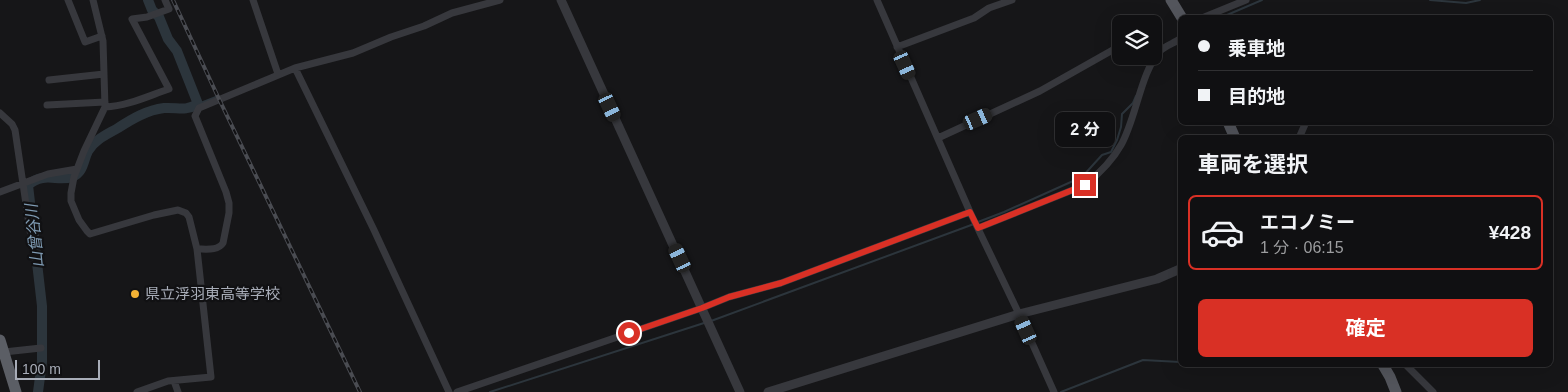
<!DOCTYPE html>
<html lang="ja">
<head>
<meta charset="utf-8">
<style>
  body { margin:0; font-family:Arial,"Noto Sans JP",sans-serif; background:#19191b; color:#f1f3f6; height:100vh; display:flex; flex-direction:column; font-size:19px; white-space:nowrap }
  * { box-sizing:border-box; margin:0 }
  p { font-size:16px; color:#9c9d9f }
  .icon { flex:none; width:28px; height:28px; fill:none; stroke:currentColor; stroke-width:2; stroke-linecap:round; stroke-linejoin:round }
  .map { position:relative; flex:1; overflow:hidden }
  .panel { position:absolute; left:1178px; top:135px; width:375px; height:232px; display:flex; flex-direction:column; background:#101012; border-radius:8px; box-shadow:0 5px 20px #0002,0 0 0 1px #303032 }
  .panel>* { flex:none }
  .guide { position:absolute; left:1178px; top:15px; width:375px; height:110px; border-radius:8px; box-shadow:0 5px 20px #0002,0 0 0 1px #303032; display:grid; align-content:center; height:110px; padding:0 20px; background:#101012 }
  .controls { position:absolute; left:1112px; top:15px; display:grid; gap:10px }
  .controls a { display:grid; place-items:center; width:50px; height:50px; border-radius:8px; background:#101012; box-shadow:0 5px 20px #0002,0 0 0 1px #303032; font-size:25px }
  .scale { position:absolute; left:15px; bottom:12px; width:85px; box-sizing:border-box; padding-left:5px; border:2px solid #a8adb8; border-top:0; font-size:14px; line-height:18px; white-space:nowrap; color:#a8adb8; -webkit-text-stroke:4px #111113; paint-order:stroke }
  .end { position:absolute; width:22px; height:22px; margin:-11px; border:6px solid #d93025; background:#fff; box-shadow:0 0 0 2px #fff }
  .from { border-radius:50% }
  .bubble { position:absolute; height:35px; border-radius:8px; background:#101012; box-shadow:0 5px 20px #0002,0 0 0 1px #303032; font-size:16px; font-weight:700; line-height:35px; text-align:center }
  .car { position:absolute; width:15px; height:30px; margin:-15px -8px; border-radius:6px; box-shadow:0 0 4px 1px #0007; background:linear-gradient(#222 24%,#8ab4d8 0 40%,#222 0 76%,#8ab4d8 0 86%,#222 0) }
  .guide b { display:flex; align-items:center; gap:18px; height:48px; font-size:19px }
  .guide b+b { border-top:1px solid #303032 }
  .guide i { width:12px; height:12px; background:#f1f3f6 }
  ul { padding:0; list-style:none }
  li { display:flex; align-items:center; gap:15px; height:75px; margin:0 10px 8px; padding:0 10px; border:2px solid transparent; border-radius:8px }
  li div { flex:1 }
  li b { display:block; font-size:19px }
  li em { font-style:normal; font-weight:700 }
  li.current { border-color:#d93025 }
  li>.icon { width:45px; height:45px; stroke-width:1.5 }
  h2 { padding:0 20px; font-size:22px; line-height:60px }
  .cta { display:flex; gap:10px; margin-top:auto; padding:10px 20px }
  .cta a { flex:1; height:58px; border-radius:8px; background:#d93025; color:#fff; font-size:20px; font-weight:700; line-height:58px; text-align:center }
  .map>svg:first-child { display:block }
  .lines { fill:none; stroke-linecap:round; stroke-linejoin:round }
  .stream { stroke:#2c353c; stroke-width:2 }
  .river { stroke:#2c353c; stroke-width:10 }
  .minor { stroke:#37383d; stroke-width:7 }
  .tertiary { stroke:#37383d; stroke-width:9 }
  .primary { stroke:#53555c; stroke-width:11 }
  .trunk { stroke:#5b5e65; stroke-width:11 }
  .rail-casing { stroke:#4a4c52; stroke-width:4 }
  .rail { stroke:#111113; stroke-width:2; stroke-dasharray:5.5; stroke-linecap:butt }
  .route { stroke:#d93025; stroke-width:6 }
  .poi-dot { fill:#f2b134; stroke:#111113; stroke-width:2 }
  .labels { text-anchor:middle; stroke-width:4.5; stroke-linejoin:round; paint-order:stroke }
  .poi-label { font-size:15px; fill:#a8adb8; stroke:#111113; text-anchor:start }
  .water-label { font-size:16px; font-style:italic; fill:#7f9bb3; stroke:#111113 }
</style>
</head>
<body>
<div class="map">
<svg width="1568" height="392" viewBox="0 0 1568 392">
  <rect width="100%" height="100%" fill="#161618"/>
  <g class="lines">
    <!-- stream -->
    <path class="stream" d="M1430 0 1466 3 1480 0
      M1220 18 1262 0
      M1154 52 1159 48
      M1147 66 1151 56
      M198 104 216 97
      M978 222 1004 212 1082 177 1102 155 1111 152 1117 140 1121 127 1122 114 1133 103 1136 96
      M711 321 974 224
      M490 392 704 323
      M1061 392 1143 360 1180 362"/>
    <!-- river -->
    <path class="river" d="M38 392 42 362V306L28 185C45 171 57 182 72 177 84 172 83 161 88 151 94 140 108 134 118 128 132 119 147 110 164 108 179 107 183 112 198 104L177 51 168 39 159 17 152 10 148 0"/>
    <!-- minor -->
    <path class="minor" d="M68 0 85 42 102 36
      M93 0 103 41 105 107 84 151 74 177 71 193V201L79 220 87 231 90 234 154 215 178 210 186 213 189 217 197 249 211 377 168 381 137 392
      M253 0 278 74
      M877 0 970 212 1019 314 1054 392
      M1202 18 1246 0
      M897 47 974 18 989 8 1012 0
      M295 68 374 230 449 392
      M49 80 104 74
      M47 105 105 102
      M105 107C128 106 148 96 169 89L132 19 147 17 169 9 165 0
      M0 113 12 124 15 130 30 231
      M938 138 1040 91 1118 47H1121
      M1299 138 1306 122
      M0 192 48 174 77 169
      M978 228 1085 185C1100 173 1112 161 1121 145 1136 119 1141 71 1160 51 1165 46 1174 43 1180 39
      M197 249C206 249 218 251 223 243L229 213V203L226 192 195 116 199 108 295 68 353 53 391 37 424 26 452 13 500 0
      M4 352 41 348
      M1406 365 1433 392
      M174 381 178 392
      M457 392 702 308 729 297 781 283 970 212"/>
    <!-- tertiary -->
    <path class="tertiary" d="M561 0 740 392
      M768 392 1019 314 1157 279 1180 269"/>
    <!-- primary -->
    <path class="primary" d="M1171 0 1182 18
      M1228 122 1235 138
      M1383 365 1390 377 1396 392"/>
    <!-- trunk -->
    <path class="trunk" d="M0 340 16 392"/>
    <defs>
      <path id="rail" d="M173 0 219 99 360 392"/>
    </defs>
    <!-- rail casing -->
    <use href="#rail" class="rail-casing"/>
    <!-- rail -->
    <use href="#rail" class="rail"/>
  </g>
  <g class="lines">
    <!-- route -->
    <path class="route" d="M629 333 702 308 729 297 781 283 970 212 978 228 1085 185"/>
  </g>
  <!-- markers -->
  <circle class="poi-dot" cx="135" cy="294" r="5"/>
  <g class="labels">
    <!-- poi labels -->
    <g class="poi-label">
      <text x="145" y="299">県立浮羽東高等学校</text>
    </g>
    <!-- water labels -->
    <g class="water-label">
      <text transform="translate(34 236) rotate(-96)" y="6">山曾谷川</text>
    </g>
  </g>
</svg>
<div class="controls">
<a><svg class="icon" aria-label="layers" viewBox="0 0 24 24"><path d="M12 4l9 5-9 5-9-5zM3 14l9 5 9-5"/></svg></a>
</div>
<div class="scale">100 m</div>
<i class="end from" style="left:629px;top:333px"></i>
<i class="end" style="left:1085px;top:185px"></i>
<div class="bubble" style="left:1055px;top:112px;width:60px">2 分</div>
<i class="car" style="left:905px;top:65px;rotate:156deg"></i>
<i class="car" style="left:610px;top:107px;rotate:155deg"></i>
<i class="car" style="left:978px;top:119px;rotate:66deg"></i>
<i class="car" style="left:680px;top:258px;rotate:335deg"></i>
<i class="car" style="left:1026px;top:330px;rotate:336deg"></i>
<div class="guide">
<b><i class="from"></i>乗車地</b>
<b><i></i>目的地</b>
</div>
<section class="panel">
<h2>車両を選択</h2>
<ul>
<li class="current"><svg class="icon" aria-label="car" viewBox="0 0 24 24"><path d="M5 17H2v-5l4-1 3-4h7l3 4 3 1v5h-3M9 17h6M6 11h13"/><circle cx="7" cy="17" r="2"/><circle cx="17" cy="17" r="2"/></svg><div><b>エコノミー</b><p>1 分 · 06:15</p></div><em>¥428</em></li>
</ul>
<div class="cta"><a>確定</a></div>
</section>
</div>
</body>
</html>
